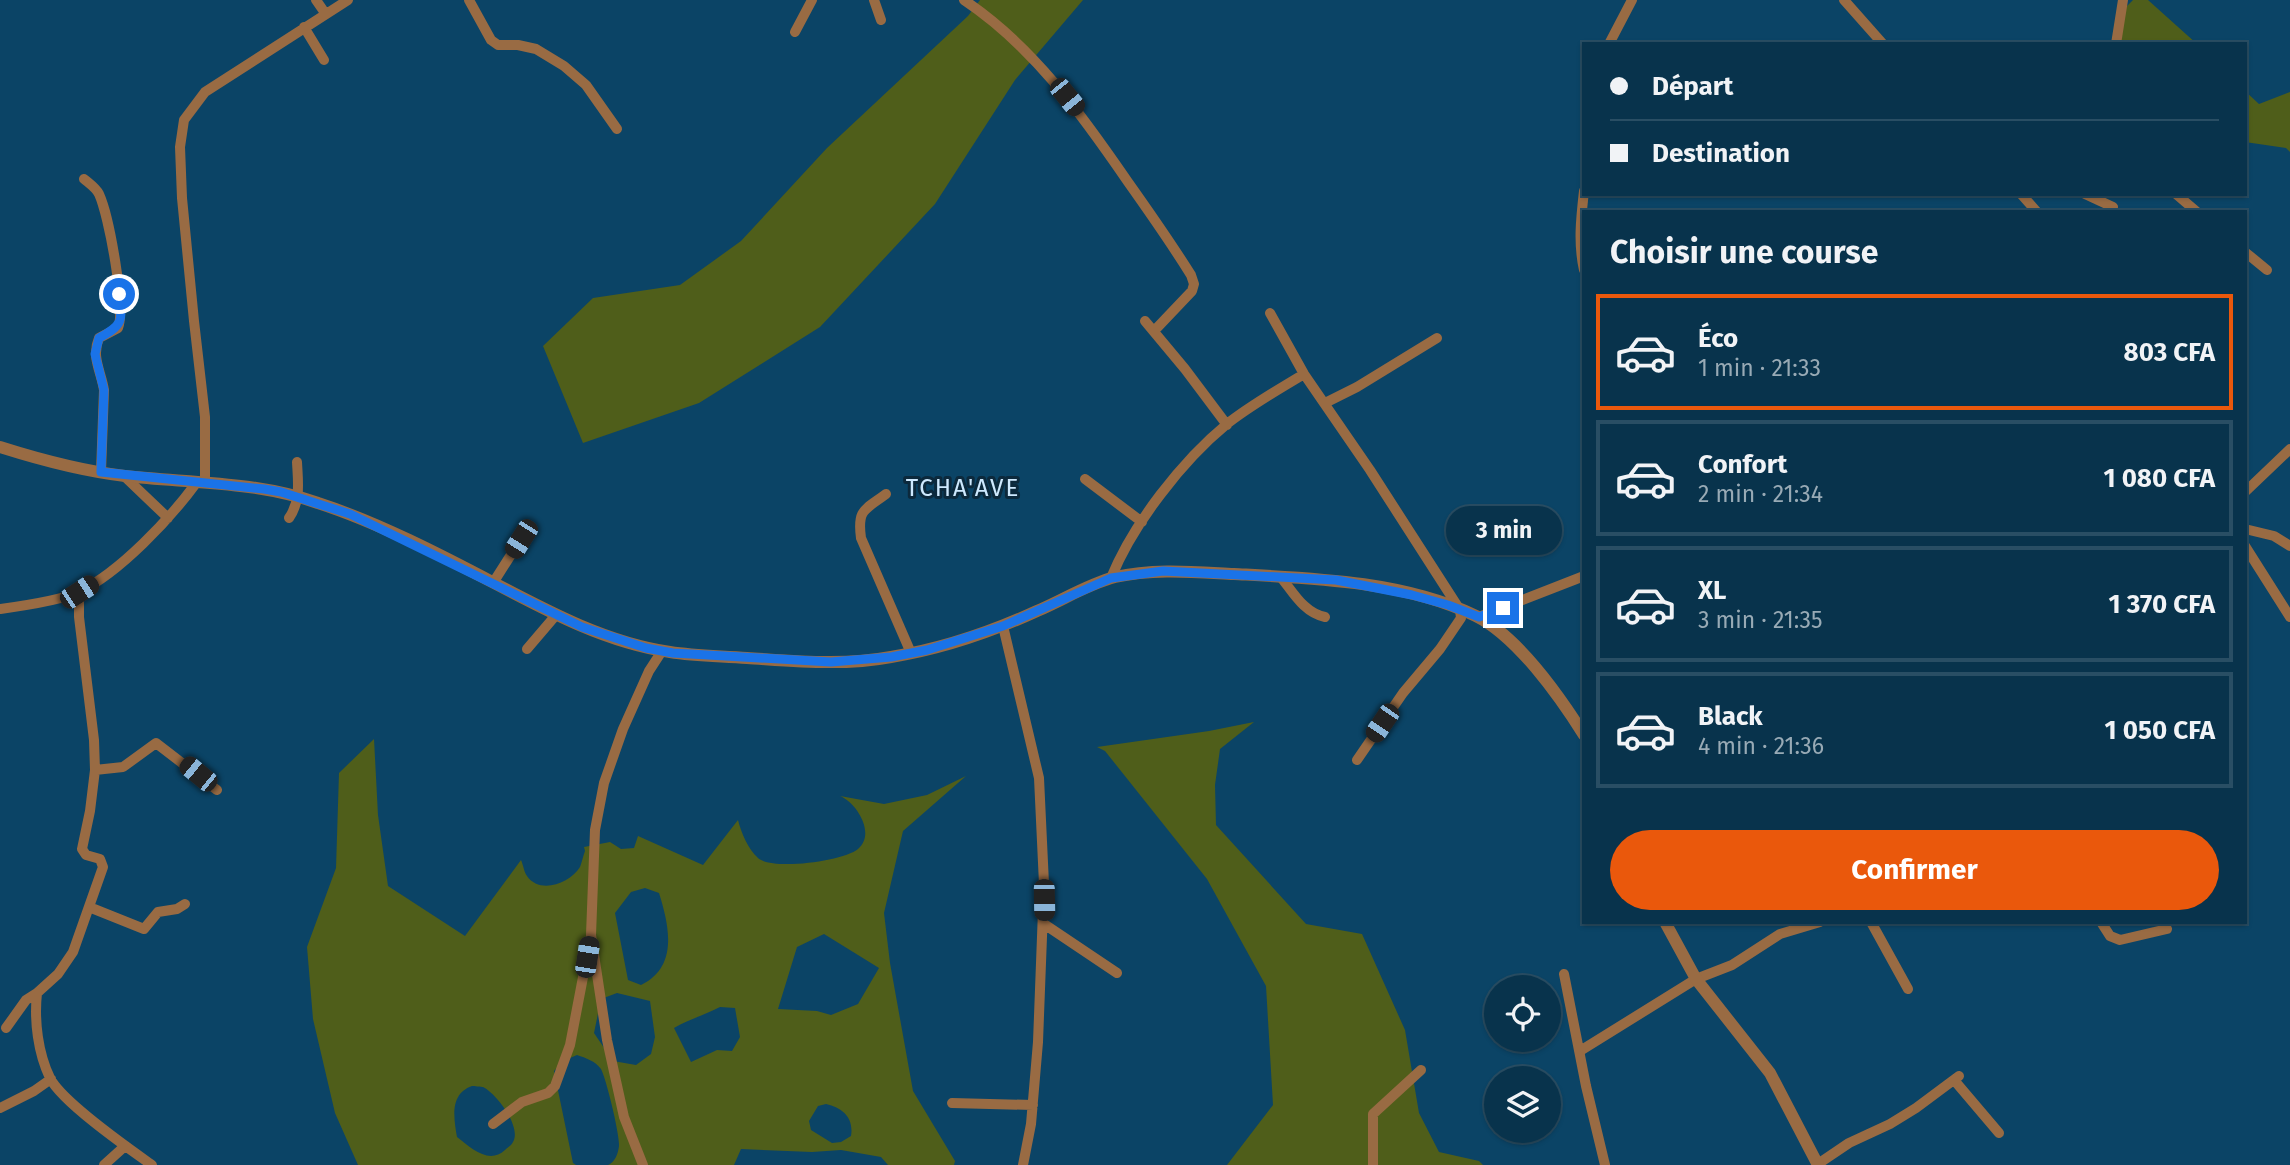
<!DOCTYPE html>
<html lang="fr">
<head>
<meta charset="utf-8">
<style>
  body { margin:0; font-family:"Fira Sans",sans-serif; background:#113b53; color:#f1f3f6; height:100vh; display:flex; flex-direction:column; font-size:26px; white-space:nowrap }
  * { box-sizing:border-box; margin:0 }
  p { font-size:23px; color:#98aab5 }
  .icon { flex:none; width:38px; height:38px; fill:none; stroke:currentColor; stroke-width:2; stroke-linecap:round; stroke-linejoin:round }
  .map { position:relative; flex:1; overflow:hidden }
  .panel { position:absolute; left:1582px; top:210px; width:665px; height:714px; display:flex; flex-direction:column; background:#08334c; border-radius:0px; box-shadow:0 2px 5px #0004,0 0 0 2px #294e64 }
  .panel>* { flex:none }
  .banner { position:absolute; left:1582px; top:42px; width:665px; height:154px; border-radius:0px; box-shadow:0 2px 5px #0004,0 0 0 2px #294e64; display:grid; align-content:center; height:154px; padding:0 28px; background:#08334c }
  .buttons { position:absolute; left:1484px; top:975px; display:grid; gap:14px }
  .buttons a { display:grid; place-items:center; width:77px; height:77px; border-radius:50%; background:#08334c; box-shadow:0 2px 5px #0004,0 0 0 2px #294e64; font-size:35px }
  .end { position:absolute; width:32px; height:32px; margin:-16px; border:9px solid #1a73e8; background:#fff; box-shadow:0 0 0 4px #fff }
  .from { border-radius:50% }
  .bubble { position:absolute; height:49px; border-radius:24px; background:#08334c; box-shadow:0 2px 5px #0004,0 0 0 2px #294e64; font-size:23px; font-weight:700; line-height:49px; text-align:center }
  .car { position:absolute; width:21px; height:42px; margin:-21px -10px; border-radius:9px; box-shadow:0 0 5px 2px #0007; background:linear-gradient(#222 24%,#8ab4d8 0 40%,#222 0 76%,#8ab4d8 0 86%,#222 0) }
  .banner b { display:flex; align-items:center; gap:24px; height:66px; font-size:26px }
  .banner b+b { border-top:2px solid #294e64 }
  .banner i { width:18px; height:18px; background:#f1f3f6 }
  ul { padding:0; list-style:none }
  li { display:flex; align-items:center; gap:21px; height:116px; margin:0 14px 10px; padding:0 14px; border:4px solid #294e64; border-radius:0px }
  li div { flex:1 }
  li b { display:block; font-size:26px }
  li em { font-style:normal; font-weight:700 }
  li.selected { border-color:#ea580c }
  li>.icon { width:63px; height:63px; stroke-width:1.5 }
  h2 { padding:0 28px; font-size:32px; line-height:84px }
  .action { display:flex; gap:14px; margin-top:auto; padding:14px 28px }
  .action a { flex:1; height:80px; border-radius:42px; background:#ea580c; color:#fff; font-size:28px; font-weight:700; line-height:80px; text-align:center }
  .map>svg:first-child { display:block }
  .green { fill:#4f5e1a; fill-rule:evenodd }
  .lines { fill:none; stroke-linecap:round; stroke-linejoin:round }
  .minor { stroke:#996b43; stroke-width:10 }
  .tertiary { stroke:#996b43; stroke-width:12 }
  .route { stroke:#1a73e8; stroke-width:9 }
  .labels { text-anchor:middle; stroke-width:6; stroke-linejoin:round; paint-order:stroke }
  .quarter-label { font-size:24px; letter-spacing:2px; fill:#cee9fe; stroke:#0c293c }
</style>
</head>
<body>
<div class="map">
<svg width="2290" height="1165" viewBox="0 0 2290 1165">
  <rect width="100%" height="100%" fill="#0b4466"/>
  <!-- green -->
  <path class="green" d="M980 0H1083L1015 80 935 204 820 327 699 403 583 443 543 346 593 298 680 285 741 241 827 148 968 16Z
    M2133 0H2148L2197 44H2116L2121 12Z
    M2245 91 2259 104 2290 92V152L2286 148 2245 142Z
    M1254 722 1220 749 1215 785 1216 825 1306 924 1362 934 1405 1030 1419 1113 1439 1152 1479 1161 1483 1165H1227L1273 1105 1266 986 1207 879 1105 751 1097 747 1209 731Z
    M374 739 378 815 388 886 465 936 521 860C523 864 524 872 527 876 540 895 570 883 580 867 582 862 583 856 585 851L584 847 610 842 621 849 634 848 638 836 703 865 738 820C741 832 748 849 758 858 773 871 844 861 858 849 876 834 857 803 840 796L884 804 927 795 966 776 903 831 884 913 890 963 913 1091 955 1161 954 1165H888L881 1157 841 1150 812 1152 741 1149 734 1165H608C615 1162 618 1154 619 1146 620 1135 606 1078 601 1069 595 1061 586 1058 577 1055L563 1061 554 1071 573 1163 576 1165H358L335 1113 313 1019 307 947 336 868 339 773ZM645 888 659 893C669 925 679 967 641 985L628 980 615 913 631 892ZM824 934 879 968 858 1004 831 1015 817 1011 778 1009 797 947ZM617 993 650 1001 655 1037 651 1054 636 1065 613 1061 594 1033 601 999ZM720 1007 735 1008 740 1037 732 1051 717 1050 691 1062 674 1028C689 1019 705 1015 720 1007ZM472 1086C473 1086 482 1087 483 1087 496 1093 522 1127 513 1142 511 1146 508 1147 505 1150 489 1165 471 1148 457 1137 454 1119 449 1094 472 1086ZM826 1104C843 1108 854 1118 851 1136L841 1142 832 1143 811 1130 809 1121 818 1106Z"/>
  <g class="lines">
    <!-- minor -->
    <path class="minor" d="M316 0 325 13
      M469 0 491 40 498 45H518L536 49 564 66 586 85 617 129
      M874 0 881 20
      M964 0C1033 46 1082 115 1128 182 1150 213 1171 243 1191 275L1194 284 1192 291 1154 331
      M1844 0 1883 44
      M304 27 324 60
      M795 32 812 0
      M1609 44 1632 0
      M2116 44 2123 0
      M84 179C90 184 96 188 99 194 109 216 126 308 118 328L99 338C91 357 101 371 104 390L101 472
      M1584 191C1581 218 1578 243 1584 270
      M2021 194 2037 212
      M2085 194 2113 207
      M2176 194 2197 212
      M2245 252 2267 270
      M1270 313 1304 374 1370 470 1460 610 1461 618 1440 649 1403 693 1357 760
      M1145 321 1185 369 1227 425
      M1325 403 1357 387 1437 338
      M124 476 168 518
      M1085 479 1142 522
      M205 483V417L194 321 182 198 180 147 184 120 205 92 348 0
      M2245 492 2290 449
      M886 494C865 510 857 509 861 538L911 653
      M289 518C301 501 298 482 297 462
      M2245 529 2274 536 2290 546
      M2245 546 2290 617
      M1280 576C1293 592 1304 613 1325 617
      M1111 578C1133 524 1182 461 1227 424 1251 405 1278 390 1304 374
      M493 583 521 539
      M0 609C22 606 59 601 79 592 120 572 170 519 197 482
      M1479 617 1584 576
      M1003 626 1039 778 1044 884 1038 1042 1031 1124 1023 1165
      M527 649 556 615
      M95 770 123 767 156 743 217 790
      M89 907 144 929 158 912 177 909 185 904
      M1871 922 1908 989
      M2101 922 2110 936 2120 940 2167 929
      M1044 924 1117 973
      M1564 974 1586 1086 1605 1165
      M37 993C34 1021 38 1053 50 1078 62 1102 128 1148 152 1165
      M6 1028 26 1000 37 993 58 974 73 952 103 867 100 859 86 855 82 849 90 811 95 770 94 740 79 617V592
      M1580 1051 1696 979 1732 965 1780 934 1820 922
      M1954 1080 1999 1133
      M952 1103 1033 1105
      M0 1108 34 1091 51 1079
      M493 1124 522 1102 548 1093 555 1086 570 1045 589 946
      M1818 1164 1849 1143 1890 1124 1916 1108 1959 1076
      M104 1165 125 1146
      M643 1165 624 1117 607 1040 591 935 595 830 604 783 623 729 649 671 662 651
      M1373 1165V1114L1421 1070"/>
    <!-- tertiary -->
    <path class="tertiary" d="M0 447C41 460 82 471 125 476 189 483 256 481 318 503 377 522 441 555 496 584 551 613 608 643 670 652 695 656 721 656 747 658 795 661 843 666 891 657 941 649 991 632 1037 611 1063 600 1088 584 1115 577 1154 568 1195 572 1234 574 1312 578 1405 581 1476 616 1517 636 1560 697 1584 735
      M1665 922 1696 979 1770 1073 1818 1165"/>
  </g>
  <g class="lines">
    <!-- route -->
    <path class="route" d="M119 294C123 321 123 325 99 338L95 354 104 390 101 472 264 489 281 492 350 514 582 627 646 648 673 653 831 662 891 657 927 650 1003 626 1111 578 1163 571 1336 580 1412 595 1448 605 1479 617 1503 608"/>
  </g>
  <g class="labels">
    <!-- quarter labels -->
    <g class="quarter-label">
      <text x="963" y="496">TCHA'AVE</text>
    </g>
  </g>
</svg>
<div class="buttons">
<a><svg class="icon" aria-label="locate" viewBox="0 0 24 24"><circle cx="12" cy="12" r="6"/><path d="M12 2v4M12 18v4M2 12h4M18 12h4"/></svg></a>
<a><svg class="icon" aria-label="layers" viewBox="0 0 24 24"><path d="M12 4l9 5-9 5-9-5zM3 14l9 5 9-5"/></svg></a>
</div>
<i class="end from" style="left:119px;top:294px"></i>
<i class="end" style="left:1503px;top:608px"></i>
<div class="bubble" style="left:1446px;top:506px;width:116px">3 min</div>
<i class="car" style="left:1067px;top:97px;rotate:141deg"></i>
<i class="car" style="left:521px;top:539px;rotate:212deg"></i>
<i class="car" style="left:79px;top:592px;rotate:57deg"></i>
<i class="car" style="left:1382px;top:723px;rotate:214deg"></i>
<i class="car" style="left:198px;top:774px;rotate:309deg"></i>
<i class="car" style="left:1044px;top:900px;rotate:179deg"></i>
<i class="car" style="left:587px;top:957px;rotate:9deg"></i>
<div class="banner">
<b><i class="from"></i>Départ</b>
<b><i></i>Destination</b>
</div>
<section class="panel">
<h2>Choisir une course</h2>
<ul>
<li class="selected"><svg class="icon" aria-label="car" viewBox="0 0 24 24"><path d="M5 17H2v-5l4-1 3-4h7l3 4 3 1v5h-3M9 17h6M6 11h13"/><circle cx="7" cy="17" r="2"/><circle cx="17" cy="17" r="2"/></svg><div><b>Éco</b><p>1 min · 21:33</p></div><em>803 CFA</em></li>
<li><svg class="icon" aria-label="car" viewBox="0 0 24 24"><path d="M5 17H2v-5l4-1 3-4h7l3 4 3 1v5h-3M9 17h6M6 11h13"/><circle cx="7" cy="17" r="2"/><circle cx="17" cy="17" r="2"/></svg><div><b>Confort</b><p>2 min · 21:34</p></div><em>1 080 CFA</em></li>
<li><svg class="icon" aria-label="car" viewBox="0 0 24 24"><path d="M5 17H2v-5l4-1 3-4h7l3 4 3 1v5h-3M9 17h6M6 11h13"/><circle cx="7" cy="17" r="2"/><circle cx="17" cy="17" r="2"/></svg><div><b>XL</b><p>3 min · 21:35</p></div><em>1 370 CFA</em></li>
<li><svg class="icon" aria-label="car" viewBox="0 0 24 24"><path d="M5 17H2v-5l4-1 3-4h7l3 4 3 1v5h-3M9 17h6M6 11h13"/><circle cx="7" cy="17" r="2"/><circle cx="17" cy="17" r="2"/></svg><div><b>Black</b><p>4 min · 21:36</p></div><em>1 050 CFA</em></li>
</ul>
<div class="action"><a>Confirmer</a></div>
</section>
</div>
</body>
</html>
